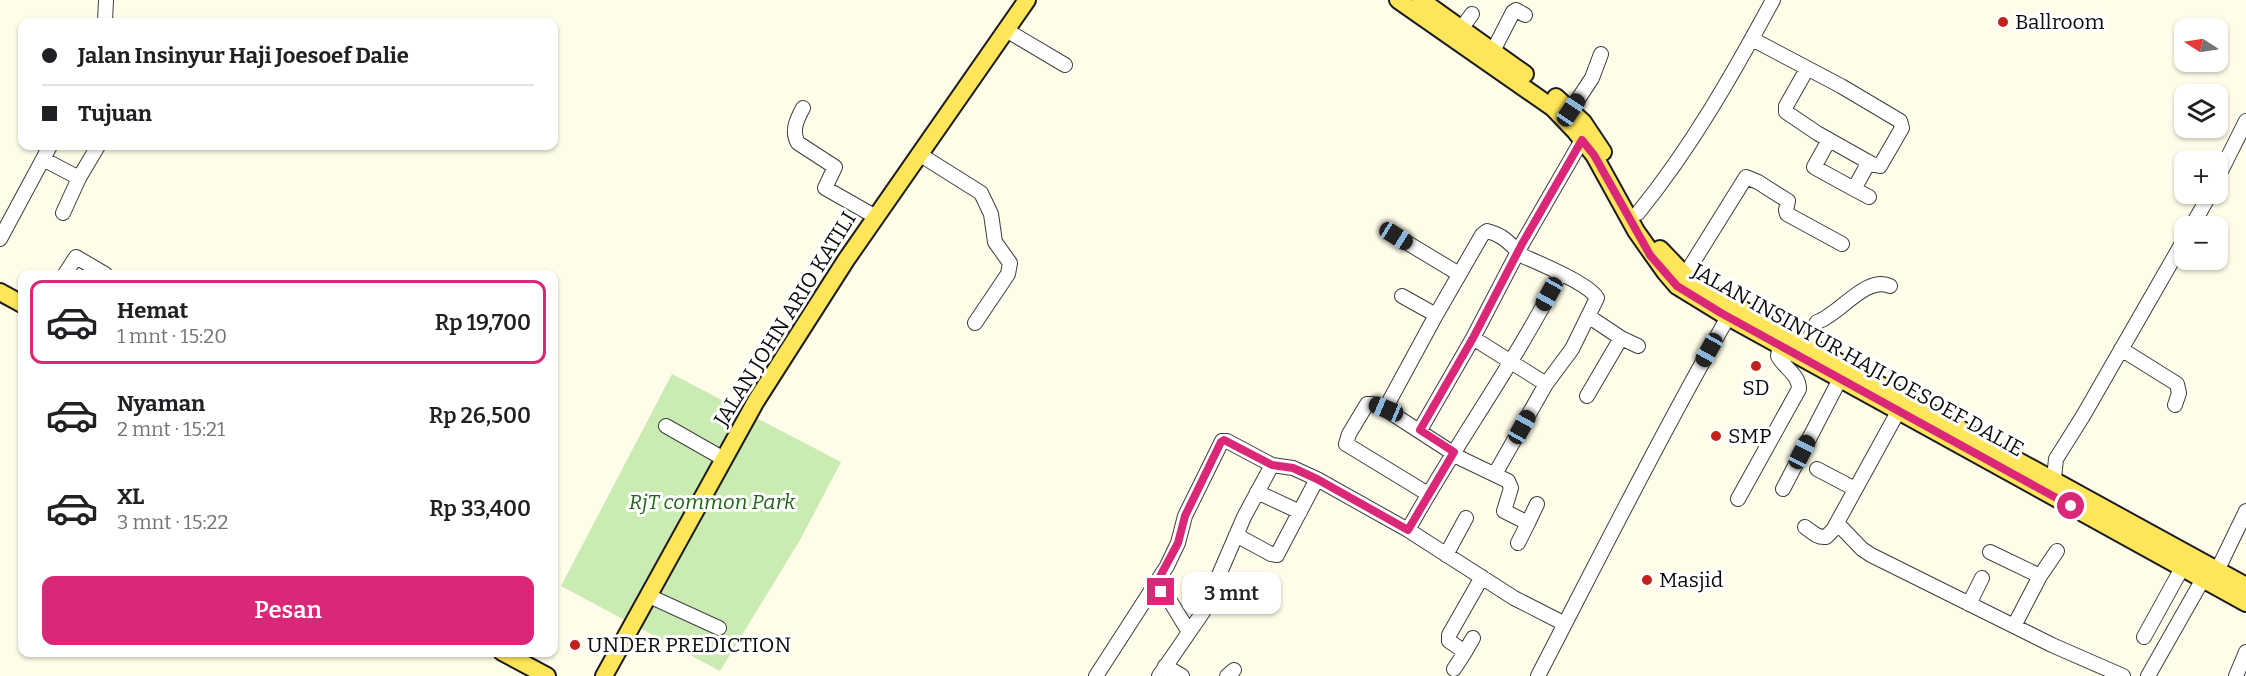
<!DOCTYPE html>
<html lang="id">
<head>
<meta charset="utf-8">
<style>
  body { margin:0; font-family:Bitter,serif; background:#f2f2f2; color:#202124; height:100vh; display:flex; flex-direction:column; font-size:22px; white-space:nowrap }
  * { box-sizing:border-box; margin:0 }
  p { font-size:20px; color:#757577 }
  .icon { flex:none; width:33px; height:33px; fill:none; stroke:currentColor; stroke-width:2; stroke-linecap:round; stroke-linejoin:round }
  .map { position:relative; flex:1; overflow:hidden }
  .drawer { position:absolute; left:18px; top:270px; width:540px; height:387px; display:flex; flex-direction:column; background:#fff; border-radius:12px; box-shadow:0 2px 4px #0004 }
  .drawer>* { flex:none }
  .banner { position:absolute; left:18px; top:18px; width:540px; height:132px; border-radius:12px; box-shadow:0 2px 4px #0004; display:grid; align-content:center; height:132px; padding:0 24px; background:#fff }
  .needle { width:39px; rotate:282deg }
  .controls { position:absolute; left:2174px; top:18px; display:grid; gap:12px }
  .controls a { display:grid; place-items:center; width:54px; height:54px; border-radius:12px; background:#fff; box-shadow:0 2px 4px #0004; font-size:30px }
  .end { position:absolute; width:27px; height:27px; margin:-14px; border:8px solid #db2777; background:#fff; box-shadow:0 0 0 3px #fff }
  .from { border-radius:50% }
  .bubble { position:absolute; height:42px; border-radius:12px; background:#fff; box-shadow:0 2px 4px #0004; font-size:20px; font-weight:600; line-height:42px; text-align:center }
  .car { position:absolute; width:18px; height:36px; margin:-18px -9px; border-radius:8px; box-shadow:0 0 4px 2px #0007; background:linear-gradient(#222 24%,#8ab4d8 0 40%,#222 0 76%,#8ab4d8 0 86%,#222 0) }
  .banner b { display:flex; align-items:center; gap:21px; height:57px; font-size:22px }
  .banner b+b { border-top:2px solid #e0e0e0 }
  .banner i { width:15px; height:15px; background:#202124 }
  ul { padding:10px 0 0; list-style:none }
  li { display:flex; align-items:center; gap:18px; height:84px; margin:0 12px 9px; padding:0 12px; border:3px solid transparent; border-radius:12px }
  li div { flex:1 }
  li b { display:block; font-size:22px }
  li em { font-style:normal; font-weight:600 }
  li.active { border-color:#db2777 }
  li>.icon { width:54px; height:54px; stroke-width:1.5 }
  .cta { display:flex; gap:12px; margin-top:auto; padding:12px 24px }
  .cta a { flex:1; height:69px; border-radius:12px; background:#db2777; color:#fff; font-size:24px; font-weight:600; line-height:69px; text-align:center }
  .map>svg:first-child { display:block }
  .green { fill:#caebb1 }
  .lines { fill:none; stroke-linecap:round; stroke-linejoin:round }
  .minor-casing { stroke:#3e3e3e; stroke-width:16 }
  .major-casing { stroke:#1c1c1c; stroke-width:20 }
  .minor { stroke:#fff; stroke-width:14 }
  .major { stroke:#ffe559; stroke-width:16 }
  .route { stroke:#db2777; stroke-width:8 }
  .poi-dot { fill:#c3221c; stroke:#fff; stroke-width:2 }
  .labels { text-anchor:middle; stroke-width:6; stroke-linejoin:round; paint-order:stroke }
  .poi-label { font-size:21px; fill:#0b0b0b; stroke:#fff; text-anchor:start }
  .street-label { font-size:21px; fill:#0b0b0b; stroke:#fff }
  .park-label { font-size:21px; font-style:italic; fill:#226618; stroke:#fff }
</style>
</head>
<body>
<div class="map">
<svg width="2246" height="676" viewBox="0 0 2246 676">
  <rect width="100%" height="100%" fill="#fffde9"/>
  <!-- green -->
  <path class="green" d="M672 374 841 462 800 540 720 671 561 586Z"/>
  <g class="lines">
    <defs>
      <path id="minor" d="M105 22 106 0
        M1461 29 1472 14
        M1006 30 1065 65
        M1752 39 1841 86 1900 121 1902 128 1880 166 1872 164 1817 133 1786 112V106L1807 69
        M1493 51 1513 12 1516 10 1525 15
        M803 108C797 119 791 131 798 143L835 167 825 188 876 217
        M1571 110 1592 78 1601 54
        M1829 140 1814 167 1854 189 1869 162
        M919 154 981 193 991 214 995 242 1010 263 1008 274 975 323
        M43 159 79 178 63 213
        M79 178 98 146
        M2217 179 2246 121
        M1854 189 1869 197
        M1638 213C1691 148 1733 74 1773 0
        M2192 226 2210 194
        M1396 236 1459 274
        M0 239 50 146
        M65 274 76 257 105 274
        M1685 275 1746 177 1758 182 1788 201 1786 210 1787 214 1842 244
        M1402 296 1436 315
        M1588 316 1621 338 1638 346
        M1473 338 1546 384
        M1806 345 1817 322C1839 315 1866 275 1890 286
        M2121 349 2177 384 2179 393 2175 405
        M1587 396 1621 338
        M1385 409 1436 315 1482 235 1487 231C1507 236 1511 247 1525 257 1541 264 1589 284 1597 298L1572 349 1546 384 1495 474
        M666 426 724 459
        M1420 430 1473 338 1522 244 1582 140
        M1817 469 1855 489
        M2053 488 2056 459 2083 416 2184 240
        M1783 489 1840 379
        M1257 492 1300 512
        M1428 494 1346 444 1349 434 1367 404H1373L1385 409 1462 459 1508 481 1511 488 1504 511 1528 523 1518 543
        M1738 499 1799 389C1799 374 1784 368 1778 356L1780 345
        M1528 523 1537 504
        M1838 524 1862 549 1871 555 2052 645 2123 676
        M1805 527C1812 532 1817 538 1826 537L1833 530 1899 410
        M1408 530C1456 443 1515 363 1560 274
        M1236 535 1271 554 1277 555 1317 479 1408 530 1514 598 1565 624
        M1990 552 2040 576 2014 626
        M1446 555 1466 518
        M2217 571 2246 511
        M2040 576 2057 551
        M1155 586 1170 601 1189 632
        M649 596 719 628
        M1969 604 1982 578
        M2144 637 2182 568
        M1465 652 1473 638
        M1165 666 1182 676
        M1454 669 1465 652 1449 641V635L1482 577
        M1096 676 1167 566 1178 543 1185 516 1222 441H1227L1272 465 1293 468 1317 479
        M1159 676 1203 612 1244 517 1272 465
        M1227 676 1234 670
        M1538 676C1600 556 1661 435 1728 317L1734 310
        M2148 676 2203 579
        M2236 676 2246 652"/>
      <path id="major" d="M1398 0 1553 108 1575 131 1594 155 1636 231 1665 272 1677 286 1721 313 2246 603
        M1421 0 1525 74
        M1556 97 1583 122 1603 152
        M1660 249 1685 275 1707 290 2246 586
        M0 292 22 304
        M502 652 547 676
        M604 676 756 401 846 260 1027 0"/>
    </defs>
    <!-- minor casing -->
    <use href="#minor" class="minor-casing"/>
    <!-- major casing -->
    <use href="#major" class="major-casing"/>
    <!-- minor -->
    <use href="#minor" class="minor"/>
    <!-- major -->
    <use href="#major" class="major"/>
  </g>
  <g class="lines">
    <!-- route -->
    <path class="route" d="M1161 592 1155 586 1178 543 1185 516 1221 442 1224 440 1272 465 1293 468 1317 479 1408 530 1454 452 1420 430 1473 338 1522 244 1582 140 1594 155 1650 255 1677 286 1721 313 2071 506"/>
  </g>
  <!-- markers -->
  <g class="poi-dot">
    <circle cx="2003" cy="22" r="6"/>
    <circle cx="1756" cy="366" r="6"/>
    <circle cx="1716" cy="436" r="6"/>
    <circle cx="1647" cy="580" r="6"/>
    <circle cx="575" cy="645" r="6"/>
  </g>
  <g class="labels">
    <!-- poi labels -->
    <g class="poi-label">
      <text x="2015" y="29">Ballroom</text>
      <text x="1756" y="395" text-anchor="middle">SD</text>
      <text x="1728" y="443">SMP</text>
      <text x="1659" y="587">Masjid</text>
      <text x="587" y="652">UNDER PREDICTION</text>
    </g>
    <!-- street labels -->
    <g class="street-label">
      <text transform="translate(785 319) rotate(-58)" y="7">JALAN JOHN ARIO KATILI</text>
      <text transform="translate(1858 360) rotate(29)" y="7">JALAN INSINYUR HAJI JOESOEF DALIE</text>
    </g>
    <!-- park labels -->
    <g class="park-label">
      <text x="712" y="509">RjT common Park</text>
    </g>
  </g>
</svg>
<div class="controls">
<a><svg class="needle" viewBox="-14 -14 28 28"><path d="M0-13l5 13h-10z" fill="#e53935"/><path d="M0 13l5-13h-10z" fill="#757577"/></svg></a>
<a><svg class="icon" aria-label="layers" viewBox="0 0 24 24"><path d="M12 4l9 5-9 5-9-5zM3 14l9 5 9-5"/></svg></a>
<a>+</a>
<a>−</a>
</div>
<i class="end from" style="left:2071px;top:506px"></i>
<i class="end" style="left:1161px;top:592px"></i>
<div class="bubble" style="left:1182px;top:572px;width:99px">3 mnt</div>
<i class="car" style="left:1571px;top:110px;rotate:34deg"></i>
<i class="car" style="left:1396px;top:236px;rotate:122deg"></i>
<i class="car" style="left:1549px;top:294px;rotate:209deg"></i>
<i class="car" style="left:1709px;top:350px;rotate:209deg"></i>
<i class="car" style="left:1386px;top:409px;rotate:293deg"></i>
<i class="car" style="left:1522px;top:427px;rotate:29deg"></i>
<i class="car" style="left:1802px;top:452px;rotate:27deg"></i>
<div class="banner">
<b><i class="from"></i>Jalan Insinyur Haji Joesoef Dalie</b>
<b><i></i>Tujuan</b>
</div>
<section class="drawer">
<ul>
<li class="active"><svg class="icon" aria-label="car" viewBox="0 0 24 24"><path d="M5 17H2v-5l4-1 3-4h7l3 4 3 1v5h-3M9 17h6M6 11h13"/><circle cx="7" cy="17" r="2"/><circle cx="17" cy="17" r="2"/></svg><div><b>Hemat</b><p>1 mnt · 15:20</p></div><em>Rp 19,700</em></li>
<li><svg class="icon" aria-label="car" viewBox="0 0 24 24"><path d="M5 17H2v-5l4-1 3-4h7l3 4 3 1v5h-3M9 17h6M6 11h13"/><circle cx="7" cy="17" r="2"/><circle cx="17" cy="17" r="2"/></svg><div><b>Nyaman</b><p>2 mnt · 15:21</p></div><em>Rp 26,500</em></li>
<li><svg class="icon" aria-label="car" viewBox="0 0 24 24"><path d="M5 17H2v-5l4-1 3-4h7l3 4 3 1v5h-3M9 17h6M6 11h13"/><circle cx="7" cy="17" r="2"/><circle cx="17" cy="17" r="2"/></svg><div><b>XL</b><p>3 mnt · 15:22</p></div><em>Rp 33,400</em></li>
</ul>
<div class="cta"><a>Pesan</a></div>
</section>
</div>
</body>
</html>
